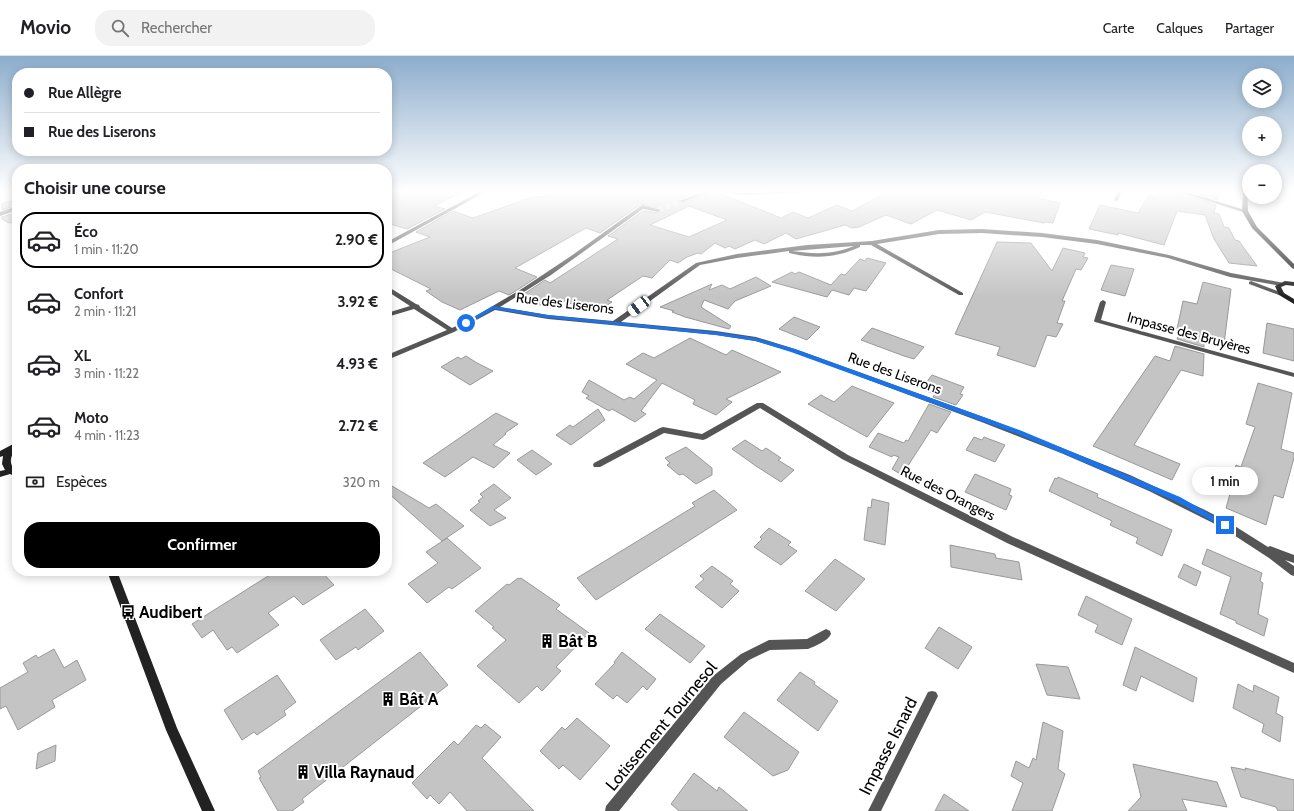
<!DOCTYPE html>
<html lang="fr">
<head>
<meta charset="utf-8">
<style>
  body { margin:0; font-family:Cabin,sans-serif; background:#f2f2f2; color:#202124; height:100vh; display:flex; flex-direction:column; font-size:15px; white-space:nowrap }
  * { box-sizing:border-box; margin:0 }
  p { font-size:13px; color:#757577 }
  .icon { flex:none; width:22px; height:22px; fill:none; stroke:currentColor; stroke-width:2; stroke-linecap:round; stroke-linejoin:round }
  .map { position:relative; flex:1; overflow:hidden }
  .details { position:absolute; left:12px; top:108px; width:380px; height:412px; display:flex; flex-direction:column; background:#fff; border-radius:16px; box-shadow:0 2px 10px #0003 }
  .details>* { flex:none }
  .top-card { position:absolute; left:12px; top:12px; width:380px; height:88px; border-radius:16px; box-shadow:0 2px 10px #0003; display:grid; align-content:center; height:88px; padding:0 12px; background:#fff }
  .controls { position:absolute; left:1242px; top:12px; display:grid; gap:8px }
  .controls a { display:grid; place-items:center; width:40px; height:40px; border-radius:50%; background:#fff; box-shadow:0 2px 10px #0003; font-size:20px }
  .end { position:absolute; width:18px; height:18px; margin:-9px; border:5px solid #1a73e8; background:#fff; box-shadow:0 0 0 2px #fff }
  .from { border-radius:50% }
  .bubble { position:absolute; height:28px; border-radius:14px; background:#fff; box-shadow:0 2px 10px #0003; font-size:13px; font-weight:700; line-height:28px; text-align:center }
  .car { position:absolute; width:12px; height:24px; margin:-12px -6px; border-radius:5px; box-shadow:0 0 3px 1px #0007; background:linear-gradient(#fff 24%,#345 0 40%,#fff 0 76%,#345 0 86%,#fff 0) }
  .top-card b { display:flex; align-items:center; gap:14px; height:38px; font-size:15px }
  .top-card b+b { border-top:1px solid #e0e0e0 }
  .top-card i { width:10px; height:10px; background:#202124 }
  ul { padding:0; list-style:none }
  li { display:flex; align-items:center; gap:12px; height:56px; margin:0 8px 6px; padding:0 4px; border:2px solid transparent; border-radius:16px }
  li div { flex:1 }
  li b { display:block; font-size:15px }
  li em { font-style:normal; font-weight:700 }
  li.active { border-color:#000 }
  li>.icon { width:36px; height:36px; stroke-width:1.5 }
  h2 { padding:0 12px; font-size:18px; line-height:48px }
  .pay { display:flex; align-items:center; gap:10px; height:44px; padding:0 12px; font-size:15px }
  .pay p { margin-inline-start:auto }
  .cta { display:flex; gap:8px; margin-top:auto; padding:8px 12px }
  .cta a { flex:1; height:46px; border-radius:16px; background:#000; color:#fff; font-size:16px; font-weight:700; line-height:46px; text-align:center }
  header { display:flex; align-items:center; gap:24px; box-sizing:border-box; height:56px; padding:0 20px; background:#fff; border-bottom:1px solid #e0e0e0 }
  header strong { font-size:19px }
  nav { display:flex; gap:22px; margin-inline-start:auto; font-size:14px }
  .search { width:280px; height:36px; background:#f2f2f2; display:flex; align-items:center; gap:10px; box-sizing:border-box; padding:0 14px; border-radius:16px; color:#757577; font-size:15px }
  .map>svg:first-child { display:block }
  .building { fill:#c4c4c4; stroke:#999; fill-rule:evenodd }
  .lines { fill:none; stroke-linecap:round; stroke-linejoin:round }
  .street-tunnel { stroke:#d9d9d9; stroke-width:5.5; stroke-dasharray:5.5 2.5; stroke-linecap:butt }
  .street { fill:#555; fill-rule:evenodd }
  .secondary { fill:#222; fill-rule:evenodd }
  .route { fill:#1a73e8 }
  .labels { text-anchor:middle; stroke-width:4; stroke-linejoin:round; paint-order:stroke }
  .street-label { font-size:14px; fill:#000; stroke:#fff }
  .near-poi-label { font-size:17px; font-weight:bold; fill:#000; stroke:#fff; text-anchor:start }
  .near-street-label { font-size:17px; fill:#000; stroke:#fff }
</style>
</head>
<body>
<header>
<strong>Movio</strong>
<div class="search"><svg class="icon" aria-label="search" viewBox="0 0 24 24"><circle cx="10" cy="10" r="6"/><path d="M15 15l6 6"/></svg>Rechercher</div>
<nav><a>Carte</a><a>Calques</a><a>Partager</a></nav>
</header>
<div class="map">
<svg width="1294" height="755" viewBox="0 0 1294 755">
  <rect width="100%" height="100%" fill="#fff"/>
  <!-- building -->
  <path class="building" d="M387 135H465L434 150 445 153 407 173 387 167Z
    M557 135H700L678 144 683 147 713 136 721 138 781 162 793 156 808 162 837 149 852 155 889 135H1043L1038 142 1060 147 1053 167 1045 166 1044 167 985 156 971 164 937 154 911 168 886 159 859 171 852 172 845 169 796 183 786 177 764 188 755 184 735 193 729 190 725 192 715 187 701 198 698 197 687 201 678 207 670 204 652 222 643 220 607 244 612 246 595 257 559 243 547 251 518 242 545 224 550 227 618 183 608 180 643 155 658 157 662 155 661 153 641 148 600 177 586 172 515 212 537 221 522 231 509 239 499 235 460 254 442 246 426 235 431 233 387 211V198L430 181 416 176 453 155 473 162 535 140 541 141ZM689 150 727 164 689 181 650 169Z
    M1158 135H1175L1216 149 1214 157 1219 158 1224 171 1229 172 1235 184 1239 185 1257 210 1229 207 1214 183 1205 159 1177 155 1164 189 1118 177V179L1089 173 1100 149 1138 157 1149 139 1157 141Z
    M1189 135H1220L1217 144Z
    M17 144V149L2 154V147Z
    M17 156V165L9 167 2 163V161Z
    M997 186 1031 187 1052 215 1063 192 1085 197 1083 201 1088 202 1081 214 1076 213 1062 245H1065L1057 267 1063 268 1056 281 1047 279 1035 311 997 299 1000 291 955 278Z
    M867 202 886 207 866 235 854 232 849 239 832 234 827 241 772 226 792 216 795 218 799 216 831 229 841 218 845 219 860 203 865 205Z
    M1111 209 1134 213 1125 240 1101 234Z
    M756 221 771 230 735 245 728 253 704 244 701 251 731 270 729 273 685 261 672 256 674 255 660 251 712 228 709 234 722 229 730 233Z
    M1203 226 1231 233 1224 288 1204 284V291L1177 283 1180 274 1177 273 1183 245 1197 248Z
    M794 261 820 271 807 284 779 273Z
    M1267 267 1294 273V305L1263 297Z
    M872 272 883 276 924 291 914 303 904 300 861 284Z
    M690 282 726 299 732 294 781 316 726 343 732 346 716 359 693 348 695 344 662 327 641 355 646 358 635 366 612 353 609 355 586 342 589 340 582 336 589 324 624 344 630 341 634 343 657 324 626 308 643 297 654 302Z
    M1175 290 1204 298 1203 320 1181 314 1134 389 1180 408 1172 424 1093 390 1155 300 1170 305Z
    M466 300 477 307 493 315 470 329 441 311 458 301 461 303Z
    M932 319 964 331 960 338 963 339 956 349 933 341 935 338 921 333Z
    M1258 327 1292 337 1281 393 1294 397V402L1283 442 1274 439 1266 469 1226 452 1230 438 1227 436 1236 409 1241 411 1255 371 1246 368Z
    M852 330 894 347 867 381 808 348 821 339 834 346Z
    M929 348 951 356 937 377 931 374 902 419 892 413 899 401 893 399 892 401 869 391 878 377 904 387 906 384 908 385Z
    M598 353 605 364 571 389 556 379 570 369 573 371Z
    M496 357 518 368 505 377 506 378 493 389 510 397 494 412 473 401 445 421 423 407Z
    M974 381 982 384 984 381 1005 389 995 406 966 394Z
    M745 384 762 395 766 392 781 402 778 404 794 414 781 426 756 410 732 393Z
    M686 391 712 412V419L696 428 683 418 679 419 667 409 670 407 665 402Z
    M532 394 552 408 536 419 517 404Z
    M975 418 1011 433 1009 439 1012 440 1006 454 965 436Z
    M1058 421 1098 438 1097 441 1172 474 1162 500 1136 487 1138 482 1110 469 1112 465 1049 435 1055 422 1057 423Z
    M387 427 429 452 436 448 464 470 442 485 387 436Z
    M494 428 511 442 494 454 506 462 490 470 470 454 480 446 478 445 483 441 480 438Z
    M714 434 737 454 596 544 577 522 695 450 692 447Z
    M872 443 889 447 885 489 864 484 868 451 871 452Z
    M769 472 791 486 788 489 797 495 781 509 754 491 762 483 760 481Z
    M447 482 481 512 452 533 449 531 427 547 408 528 438 507 426 496Z
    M950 489 995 498 996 502 1019 506 1022 524 951 511Z
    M1207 493 1262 517 1260 525 1263 527 1258 558 1268 563 1264 580 1236 567V565L1220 558 1231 521 1202 508Z
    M835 503 865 523 836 555 805 535Z
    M1184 508 1201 516 1196 530 1178 521Z
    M712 510 733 525 730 528 739 535 722 552 695 531 704 523 700 520Z
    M276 515H321L334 529 303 549 294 540 268 557 279 569 237 597 232 591 227 594 213 574 202 582 192 568Z
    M518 522 519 523 521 522 560 549 556 553 589 577 556 611 561 615 542 635 537 630 519 647 477 610 506 584 492 572 494 571 475 555 507 528 509 529Z
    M1086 540 1132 563 1122 589 1095 576 1098 569 1078 559Z
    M365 553 384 575 358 594 356 591 336 604 320 584Z
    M660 558 705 590 690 607 645 573Z
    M939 571 972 591 958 613 925 592Z
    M1135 591 1197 622 1193 646 1141 620 1136 635 1123 629Z
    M54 593 64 612 77 604 86 624 52 644 55 651 18 674 6 650 0 653V632L28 616 23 607 36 599 38 602Z
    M420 596 448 629 302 743 304 746 292 755H278L259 722 261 721 258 715Z
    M622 596 656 623 647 634 643 630 627 647 617 639 613 643 595 628 615 607 614 606Z
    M1036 608 1068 611 1080 643 1047 639Z
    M800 616 815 626 814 628 838 645 818 675 777 644Z
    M277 619 296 646 284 655 286 659 257 679 254 676 242 684 224 654Z
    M1238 628 1253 636 1254 629 1279 641 1276 657 1283 661 1280 686 1262 676 1264 668 1233 652Z
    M744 656 799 696 788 714 773 720 724 681Z
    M577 662 610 690 580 724 563 709 559 713 540 695 562 671 565 674Z
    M1043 666 1063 675 1058 713 1065 718 1052 755H1012L1023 727 1011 720 1016 705 1029 712 1033 702 1036 704Z
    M485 668 501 681 482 702 534 755H467L450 736 439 748 430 739 427 743 412 727 454 685 458 689 476 669 481 672Z
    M56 689 55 705 36 713 38 697Z
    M1133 708 1217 726 1227 751 1182 743 1187 755H1128L1141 741Z
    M1231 711 1246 714 1245 712 1294 724V755H1278L1276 751 1241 741Z
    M694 717 717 735 719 731 748 755H679L671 748Z
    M944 738 969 755H935Z"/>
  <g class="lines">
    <!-- street-tunnel -->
    <path class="street-tunnel" d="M658 154 681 145"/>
    <!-- street -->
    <path class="street" d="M481 135H487L387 190V186Z
      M705 135H712L683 146 679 145Z
      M713 135 744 137 810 135 808 136 744 139Z
      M1118 135H1122L1118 144 1116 145 1114 144Z
      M1176 135H1184L1248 155 1243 156Z
      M642 149 661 154 658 156 643 153 551 219 500 251 548 259 613 265 696 207 737 198 807 189 872 185 939 174 982 173 1042 177 1097 184 1169 199 1231 217 1284 227V229L1282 230 1230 221 1168 202 1097 188 1042 181 982 177 939 178 877 188 963 237V239H959L871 189H860V191C836 202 814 203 789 197V195L737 202 700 209 621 266 716 275 756 281 795 293 989 363 1130 419 1205 454 1230 467 1268 491 1270 490 1294 499V507L1285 504 1294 510V520L1291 519 1269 502 1223 472 1149 435 1061 397 984 367 791 295 755 285 716 279 548 263 495 254 454 276 387 304V299L447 274 414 253 387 261V257L410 250 387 235V230L416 248 419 249 420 251 452 272 474 261 523 232 571 200ZM854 190C833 199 814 198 792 195Z
      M17 150V154L0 160V156Z
      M1251 225 1283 237 1284 238 1283 239H1279L1249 228V226Z
      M1103 244 1106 246 1101 264 1294 317V321L1095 266 1094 265 1100 246Z
      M757 347H763L848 399 1013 481 1294 607V617L1007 487 842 403 760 352 706 383 703 384 664 377 600 411H594L593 409 594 407 660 372 663 371 702 378Z
      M826 573 830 575 831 578C828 585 815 590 808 593L770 594 749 604 721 628 619 755H605L606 750 713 620 741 598 769 584 807 583Z
      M932 635 936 636 938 640 881 755H868L928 636Z"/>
    <!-- secondary -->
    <path class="secondary" d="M1243 135H1247L1248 155 1257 171 1294 208V213L1292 212 1252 172 1242 155Z
      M1285 225 1294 226V230L1286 229 1281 231 1284 237 1294 243V248L1279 239 1275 230Z
      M17 386V393C12 398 9 403 12 410L17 414V421L10 418 0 421V415L5 414 2 408 3 400 0 401V395Z
      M107 515H117L177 672 215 755H202L166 674Z"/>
  </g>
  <!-- sky -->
  <linearGradient id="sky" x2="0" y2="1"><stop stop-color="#8cadcc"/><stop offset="0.56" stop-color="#fff"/><stop offset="1" stop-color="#fff" stop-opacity="0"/></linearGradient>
  <rect width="1294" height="241" fill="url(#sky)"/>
  <!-- route -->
  <path class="route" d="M493 250 548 259 716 276 756 282 795 293 1022 375 1180 441 1229 469 1228 471H1223L1175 445 1017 378 791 296 756 285 716 279 548 262 494 253 468 268 463 267Z"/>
  <!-- icons -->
  <defs>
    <symbol id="bus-bare" viewBox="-9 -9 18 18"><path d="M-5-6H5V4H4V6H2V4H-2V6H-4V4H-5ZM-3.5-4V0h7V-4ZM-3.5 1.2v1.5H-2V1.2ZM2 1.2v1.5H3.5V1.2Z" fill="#000" stroke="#fff" stroke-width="2.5" paint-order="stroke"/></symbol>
    <symbol id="building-bare" viewBox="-9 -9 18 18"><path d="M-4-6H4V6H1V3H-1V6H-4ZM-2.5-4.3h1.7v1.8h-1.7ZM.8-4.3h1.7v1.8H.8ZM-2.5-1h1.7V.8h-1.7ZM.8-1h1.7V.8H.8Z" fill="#000" stroke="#fff" stroke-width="2.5" paint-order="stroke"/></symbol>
  </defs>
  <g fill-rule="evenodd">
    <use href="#bus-bare" x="118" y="546" width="20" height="20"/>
    <use href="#building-bare" x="537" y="575" width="20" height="20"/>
    <use href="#building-bare" x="378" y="633" width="20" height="20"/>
    <use href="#building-bare" x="293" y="706" width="20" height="20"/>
  </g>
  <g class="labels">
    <!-- street labels -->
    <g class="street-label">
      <text transform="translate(565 247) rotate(7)" y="5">Rue des Liserons</text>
      <text transform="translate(1189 277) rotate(15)" y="5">Impasse des Bruyères</text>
      <text transform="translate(895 317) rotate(20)" y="5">Rue des Liserons</text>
      <text transform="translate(948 437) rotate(27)" y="5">Rue des Orangers</text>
    </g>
    <!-- near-poi labels -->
    <g class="near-poi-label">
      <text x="139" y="562">Audibert</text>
      <text x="558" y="591">Bât B</text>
      <text x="399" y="649">Bât A</text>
      <text x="314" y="722">Villa Raynaud</text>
    </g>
    <!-- near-street labels -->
    <g class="near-street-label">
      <text transform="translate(661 670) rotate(-50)" y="6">Lotissement Tournesol</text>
      <text transform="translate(888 690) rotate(-63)" y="6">Impasse Isnard</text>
    </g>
  </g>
</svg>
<div class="controls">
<a><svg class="icon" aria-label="layers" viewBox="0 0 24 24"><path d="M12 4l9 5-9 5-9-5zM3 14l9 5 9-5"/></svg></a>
<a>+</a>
<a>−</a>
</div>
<i class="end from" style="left:466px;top:267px"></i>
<i class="end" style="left:1225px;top:469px"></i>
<div class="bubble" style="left:1192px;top:411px;width:66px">1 min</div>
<i class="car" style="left:639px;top:250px;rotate:233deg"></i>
<div class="top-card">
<b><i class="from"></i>Rue Allègre</b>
<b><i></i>Rue des Liserons</b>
</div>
<section class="details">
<h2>Choisir une course</h2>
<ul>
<li class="active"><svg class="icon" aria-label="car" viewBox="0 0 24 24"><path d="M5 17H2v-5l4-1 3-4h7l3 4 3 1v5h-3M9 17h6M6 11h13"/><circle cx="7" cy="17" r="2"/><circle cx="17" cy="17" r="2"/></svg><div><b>Éco</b><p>1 min · 11:20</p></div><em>2.90 €</em></li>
<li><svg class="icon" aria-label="car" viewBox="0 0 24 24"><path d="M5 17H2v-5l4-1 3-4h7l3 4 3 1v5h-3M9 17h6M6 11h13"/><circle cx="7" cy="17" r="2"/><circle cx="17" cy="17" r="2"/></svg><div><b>Confort</b><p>2 min · 11:21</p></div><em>3.92 €</em></li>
<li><svg class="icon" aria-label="car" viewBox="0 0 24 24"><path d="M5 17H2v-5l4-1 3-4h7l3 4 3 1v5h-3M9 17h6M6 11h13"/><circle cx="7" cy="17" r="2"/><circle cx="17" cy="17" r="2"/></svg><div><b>XL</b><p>3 min · 11:22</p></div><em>4.93 €</em></li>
<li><svg class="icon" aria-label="car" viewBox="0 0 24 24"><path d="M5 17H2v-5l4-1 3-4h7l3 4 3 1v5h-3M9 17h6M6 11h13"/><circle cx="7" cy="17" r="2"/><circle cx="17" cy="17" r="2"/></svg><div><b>Moto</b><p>4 min · 11:23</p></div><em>2.72 €</em></li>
</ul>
<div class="pay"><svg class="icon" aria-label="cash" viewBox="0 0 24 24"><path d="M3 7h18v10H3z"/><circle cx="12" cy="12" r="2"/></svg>Espèces<p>320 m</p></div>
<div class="cta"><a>Confirmer</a></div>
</section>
</div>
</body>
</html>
